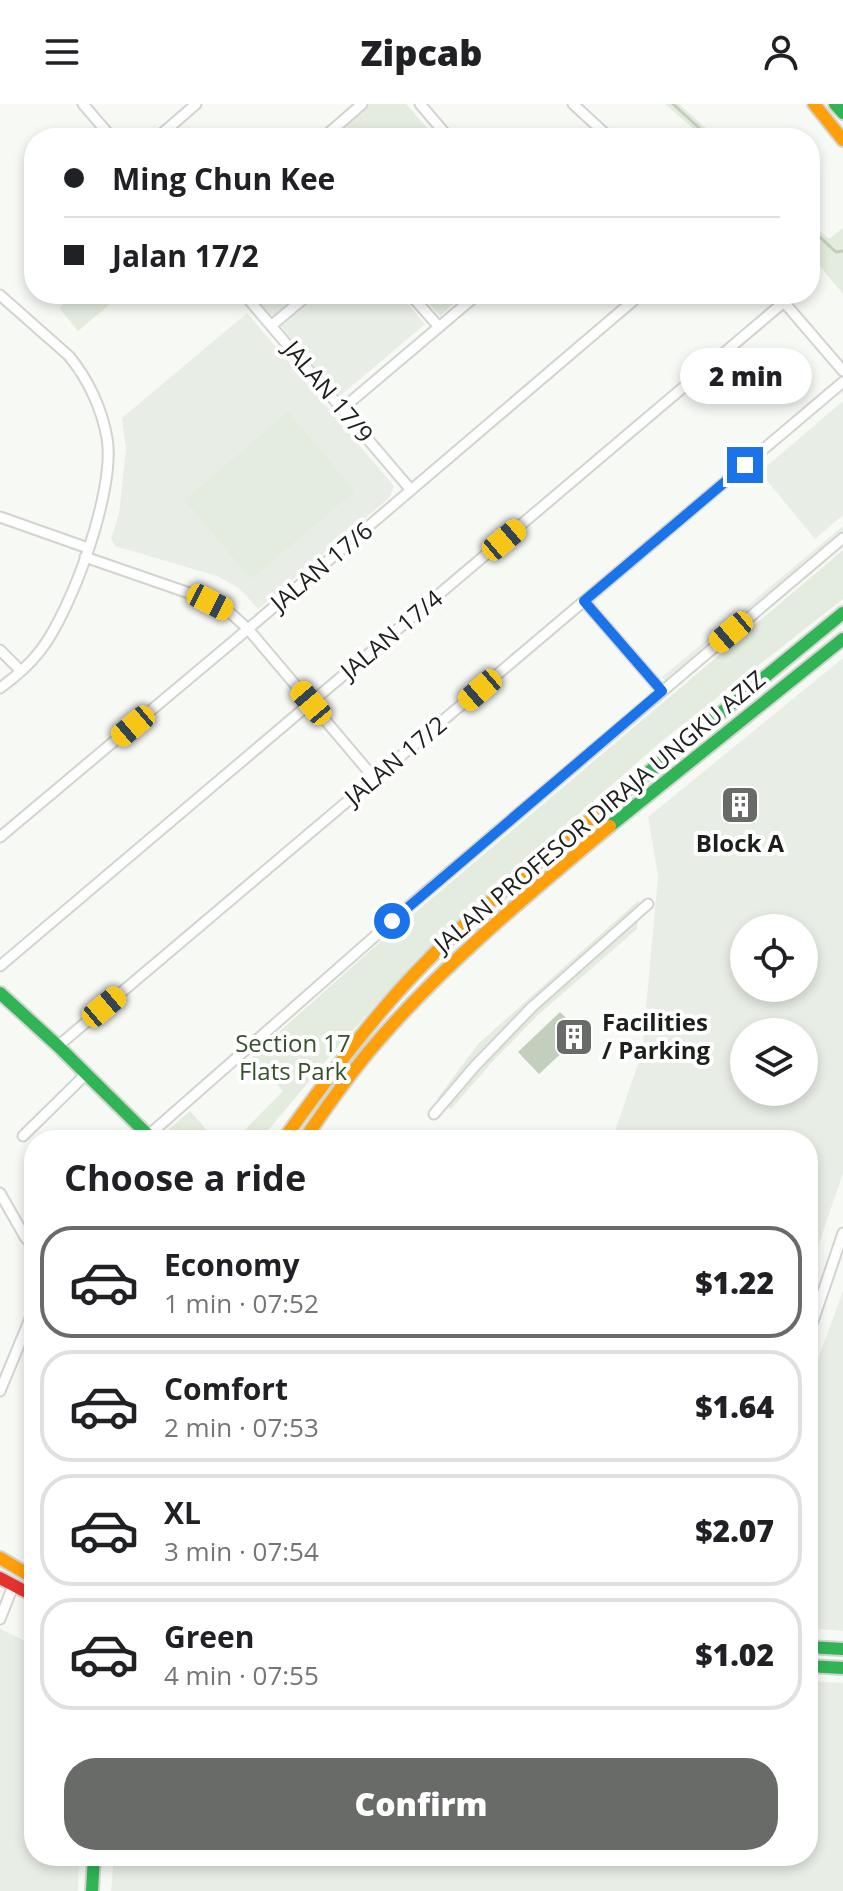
<!DOCTYPE html>
<html lang="en">
<head>
<meta charset="utf-8">
<style>
  body { margin:0; font-family:"Open Sans",sans-serif; background:#f2f2f2; color:#202124; height:100vh; display:flex; flex-direction:column; font-size:30px; white-space:nowrap }
  * { box-sizing:border-box; margin:0 }
  p { font-size:26px; color:#757577 }
  .icon { flex:none; width:44px; height:44px; fill:none; stroke:currentColor; stroke-width:2; stroke-linecap:round; stroke-linejoin:round }
  .map { position:relative; flex:1; overflow:hidden }
  .drawer { position:absolute; left:24px; top:1026px; width:794px; height:736px; display:flex; flex-direction:column; background:#fff; border-radius:32px; box-shadow:0 4px 12px #0003 }
  .drawer>* { flex:none }
  .banner { position:absolute; left:24px; top:24px; width:796px; height:176px; border-radius:32px; box-shadow:0 4px 12px #0003; display:grid; align-content:center; height:176px; padding:0 40px; background:#fff }
  .tools { position:absolute; left:730px; top:810px; display:grid; gap:16px }
  .tools a { display:grid; place-items:center; width:88px; height:88px; border-radius:50%; background:#fff; box-shadow:0 4px 12px #0003; font-size:40px }
  .end { position:absolute; width:36px; height:36px; margin:-18px; border:10px solid #1a73e8; background:#fff; box-shadow:0 0 0 4px #fff }
  .from { border-radius:50% }
  .bubble { position:absolute; height:56px; border-radius:28px; background:#fff; box-shadow:0 4px 12px #0003; font-size:26px; font-weight:800; line-height:56px; text-align:center }
  .car { position:absolute; width:24px; height:48px; margin:-24px -12px; border-radius:10px; box-shadow:0 0 6px 2px #0007; background:linear-gradient(#f5c518 24%,#345 0 40%,#f5c518 0 76%,#345 0 86%,#f5c518 0) }
  .banner b { display:flex; align-items:center; gap:28px; height:76px; font-size:30px }
  .banner b+b { border-top:2px solid #e0e0e0 }
  .banner i { width:20px; height:20px; background:#202124 }
  ul { padding:0; list-style:none }
  li { display:flex; align-items:center; gap:24px; height:112px; margin:0 16px 12px; padding:0 24px; border:4px solid #e0e0e0; border-radius:32px }
  li div { flex:1 }
  li b { display:block; font-size:30px }
  li em { font-style:normal; font-weight:800 }
  li.current { border-color:#696b68 }
  li>.icon { width:72px; height:72px; stroke-width:1.5 }
  h2 { padding:0 40px; font-size:36px; line-height:96px }
  .primary-button { display:flex; gap:16px; margin-top:auto; padding:16px 40px }
  .primary-button a { flex:1; height:92px; border-radius:32px; background:#696b68; color:#fff; font-size:32px; font-weight:800; line-height:92px; text-align:center }
  header { display:flex; justify-content:space-between; align-items:center; height:104px; padding:0 40px; background:#fff; font-size:36px; font-weight:800 }
  .map>svg:first-child { display:block }
  .built { fill:#e8eee5; fill-rule:evenodd }
  .green { fill:#e3ecde }
  .water { fill:#c2cfbc }
  .lines { fill:none; stroke-linecap:round; stroke-linejoin:round }
  .stream { stroke:#c2cfbc; stroke-width:3 }
  .street-casing { stroke:#d2d4d0; stroke-width:13 }
  .fast-casing { stroke:#d2d4d0; stroke-width:16 }
  .slow-casing { stroke:#d2d4d0; stroke-width:16 }
  .jam-casing { stroke:#d2d4d0; stroke-width:16 }
  .street { stroke:#fefefe; stroke-width:9 }
  .fast { stroke:#30b455; stroke-width:12 }
  .slow { stroke:#ff9f0a; stroke-width:12 }
  .jam { stroke:#e5322d; stroke-width:12 }
  .route { stroke:#1a73e8; stroke-width:10 }
  .labels { text-anchor:middle; stroke-width:8; stroke-linejoin:round; paint-order:stroke }
  .street-label { font-size:24px; fill:#1d1f1c; stroke:#fff }
  .poi-label { font-size:24px; font-weight:bold; fill:#1d1f1c; stroke:#fff }
  .park-label { font-size:24px; fill:#36512a; stroke:#fff }
</style>
</head>
<body>
<header><svg class="icon" aria-label="menu" viewBox="0 0 24 24"><path d="M4 6h16M4 12h16M4 18h16"/></svg>Zipcab<svg class="icon" aria-label="person" viewBox="0 0 24 24"><circle cx="12" cy="8" r="4"/><path d="M4 21q1-7 8-7t8 7"/></svg></header>
<div class="map">
<svg width="843" height="1787" viewBox="0 0 843 1787">
  <rect width="100%" height="100%" fill="#f7f9f5"/>
  <!-- built -->
  <path class="built" d="M251 190H299L271 214Z
    M317 190H399L425 220 340 292 280 221Z
    M247 209 394 382 389 394 258 505 239 484 217 472 115 442 111 434 119 410 126 344 122 314Z
    M843 297V411L815 435 760 368Z
    M843 422V443L673 586 662 573Z
    M843 554V1069L808 1172V1036H612L642 948 658 772 648 713ZM744 824H804V884H744ZM744 928H804V988H744Z
    M843 1187V1527L808 1524V1282Z
    M0 1525 34 1541V1752H79L78 1787H0Z
    M808 1577 843 1579V1787H111L114 1752H808Z"/>
  <!-- green -->
  <path class="green" d="M369 0H406L436 34H330Z
    M665 0H679L717 34H704Z
    M810 118 829 135 843 124V190L810 150Z
    M76 190H122L78 227 59 204Z
    M421 190H464L440 212Z
    M288 308 355 387 251 475 185 396Z
    M843 446V495L663 636 471 804 416 856 330 952 260 1036H235L283 987 252 952 371 846Z
    M639 796 637 825 538 911 494 956 451 1005 437 995 478 940Z
    M190 1007 216 1036H181L169 1025Z"/>
  <!-- water -->
  <path class="water" d="M560 908 582 930 539 970 518 948Z"/>
  <g class="lines">
    <!-- stream -->
    <path class="stream" d="M673 0 710 34
      M810 124 836 148 843 147"/>
    <defs>
      <path id="street" d="M83 0 112 34
        M420 0 449 34
        M573 0 610 34
        M157 34 196 0
        M323 34 362 0
        M244 190 411 386
        M410 190 439 223
        M777 190 843 267
        M0 191 69 252C88 275 102 305 107 334 116 385 72 506 40 547 30 560 14 574 0 584
        M271 222 309 190
        M342 305 478 190
        M0 413 88 444
        M85 453 189 489 227 506 248 525 375 675
        M584 497 662 587
        M0 546 20 566
        M0 733 248 525 641 190
        M0 862 784 198
        M58 942 843 278
        M434 1010 475 962 532 903 648 800
        M23 1032 86 970
        M143 1036 415 797 843 434
        M0 1089 25 1133 34 1144
        M808 1232 843 1129
        M0 1287 34 1205
        M0 1515 13 1482"/>
      <path id="fast" d="M835 0 843 9
        M618 693 843 509
        M610 722 843 535
        M0 889 58 942 153 1036
        M808 1543 843 1545
        M808 1562 843 1564
        M92 1787 94 1752"/>
      <path id="slow" d="M814 0 843 36
        M283 1036C326 977 369 917 420 864 480 801 551 748 618 693
        M304 1036C327 1002 350 969 377 938 446 858 529 790 610 722
        M0 1454 34 1474"/>
      <path id="jam" d="M0 1474 34 1492"/>
    </defs>
    <!-- street casing -->
    <use href="#street" class="street-casing"/>
    <!-- fast casing -->
    <use href="#fast" class="fast-casing"/>
    <!-- slow casing -->
    <use href="#slow" class="slow-casing"/>
    <!-- jam casing -->
    <use href="#jam" class="jam-casing"/>
    <!-- street -->
    <use href="#street" class="street"/>
    <!-- fast -->
    <use href="#fast" class="fast"/>
    <!-- slow -->
    <use href="#slow" class="slow"/>
    <!-- jam -->
    <use href="#jam" class="jam"/>
  </g>
  <g class="lines">
    <!-- route -->
    <path class="route" d="M392 817 662 587 584 497 745 361"/>
  </g>
  <!-- icons -->
  <defs>
    <symbol id="building-square" viewBox="-11 -11 22 22"><rect x="-9" y="-9" width="18" height="18" rx="4" fill="#696b68" stroke="#fff"/><path d="M-4-6H4V6H1V3H-1V6H-4ZM-2.5-4.3h1.7v1.8h-1.7ZM.8-4.3h1.7v1.8H.8ZM-2.5-1h1.7V.8h-1.7ZM.8-1h1.7V.8H.8Z" fill="#fff"/></symbol>
  </defs>
  <g fill-rule="evenodd">
    <use href="#building-square" x="718" y="679" width="44" height="44"/>
    <use href="#building-square" x="552" y="911" width="44" height="44"/>
  </g>
  <g class="labels">
    <!-- street labels -->
    <g class="street-label">
      <text transform="translate(328 288) rotate(50)" y="8">JALAN 17/9</text>
      <text transform="translate(322 463) rotate(-40)" y="8">JALAN 17/6</text>
      <text transform="translate(392 531) rotate(-40)" y="8">JALAN 17/4</text>
      <text transform="translate(396 657) rotate(-40)" y="8">JALAN 17/2</text>
      <text transform="translate(600 708) rotate(-40)" y="8">JALAN PROFESOR DIRAJA UNGKU AZIZ</text>
    </g>
    <!-- poi labels -->
    <g class="poi-label">
      <text x="740" y="748">Block A</text>
      <text x="602" y="927" text-anchor="start">Facilities<tspan x="602" dy="28">/ Parking</tspan></text>
    </g>
    <!-- park labels -->
    <g class="park-label">
      <text x="293" y="948">Section 17<tspan x="293" dy="28">Flats Park</tspan></text>
    </g>
  </g>
</svg>
<div class="tools">
<a><svg class="icon" aria-label="locate" viewBox="0 0 24 24"><circle cx="12" cy="12" r="6"/><path d="M12 2v4M12 18v4M2 12h4M18 12h4"/></svg></a>
<a><svg class="icon" aria-label="layers" viewBox="0 0 24 24"><path d="M12 4l9 5-9 5-9-5zM3 14l9 5 9-5"/></svg></a>
</div>
<i class="end from" style="left:392px;top:817px"></i>
<i class="end" style="left:745px;top:361px"></i>
<div class="bubble" style="left:680px;top:244px;width:132px">2 min</div>
<i class="car" style="left:504px;top:436px;rotate:50deg"></i>
<i class="car" style="left:210px;top:498px;rotate:117deg"></i>
<i class="car" style="left:731px;top:528px;rotate:230deg"></i>
<i class="car" style="left:480px;top:586px;rotate:229deg"></i>
<i class="car" style="left:311px;top:599px;rotate:320deg"></i>
<i class="car" style="left:133px;top:622px;rotate:230deg"></i>
<i class="car" style="left:104px;top:903px;rotate:50deg"></i>
<div class="banner">
<b><i class="from"></i>Ming Chun Kee</b>
<b><i></i>Jalan 17/2</b>
</div>
<section class="drawer">
<h2>Choose a ride</h2>
<ul>
<li class="current"><svg class="icon" aria-label="car" viewBox="0 0 24 24"><path d="M5 17H2v-5l4-1 3-4h7l3 4 3 1v5h-3M9 17h6M6 11h13"/><circle cx="7" cy="17" r="2"/><circle cx="17" cy="17" r="2"/></svg><div><b>Economy</b><p>1 min · 07:52</p></div><em>$1.22</em></li>
<li><svg class="icon" aria-label="car" viewBox="0 0 24 24"><path d="M5 17H2v-5l4-1 3-4h7l3 4 3 1v5h-3M9 17h6M6 11h13"/><circle cx="7" cy="17" r="2"/><circle cx="17" cy="17" r="2"/></svg><div><b>Comfort</b><p>2 min · 07:53</p></div><em>$1.64</em></li>
<li><svg class="icon" aria-label="car" viewBox="0 0 24 24"><path d="M5 17H2v-5l4-1 3-4h7l3 4 3 1v5h-3M9 17h6M6 11h13"/><circle cx="7" cy="17" r="2"/><circle cx="17" cy="17" r="2"/></svg><div><b>XL</b><p>3 min · 07:54</p></div><em>$2.07</em></li>
<li><svg class="icon" aria-label="car" viewBox="0 0 24 24"><path d="M5 17H2v-5l4-1 3-4h7l3 4 3 1v5h-3M9 17h6M6 11h13"/><circle cx="7" cy="17" r="2"/><circle cx="17" cy="17" r="2"/></svg><div><b>Green</b><p>4 min · 07:55</p></div><em>$1.02</em></li>
</ul>
<div class="primary-button"><a>Confirm</a></div>
</section>
</div>
</body>
</html>
